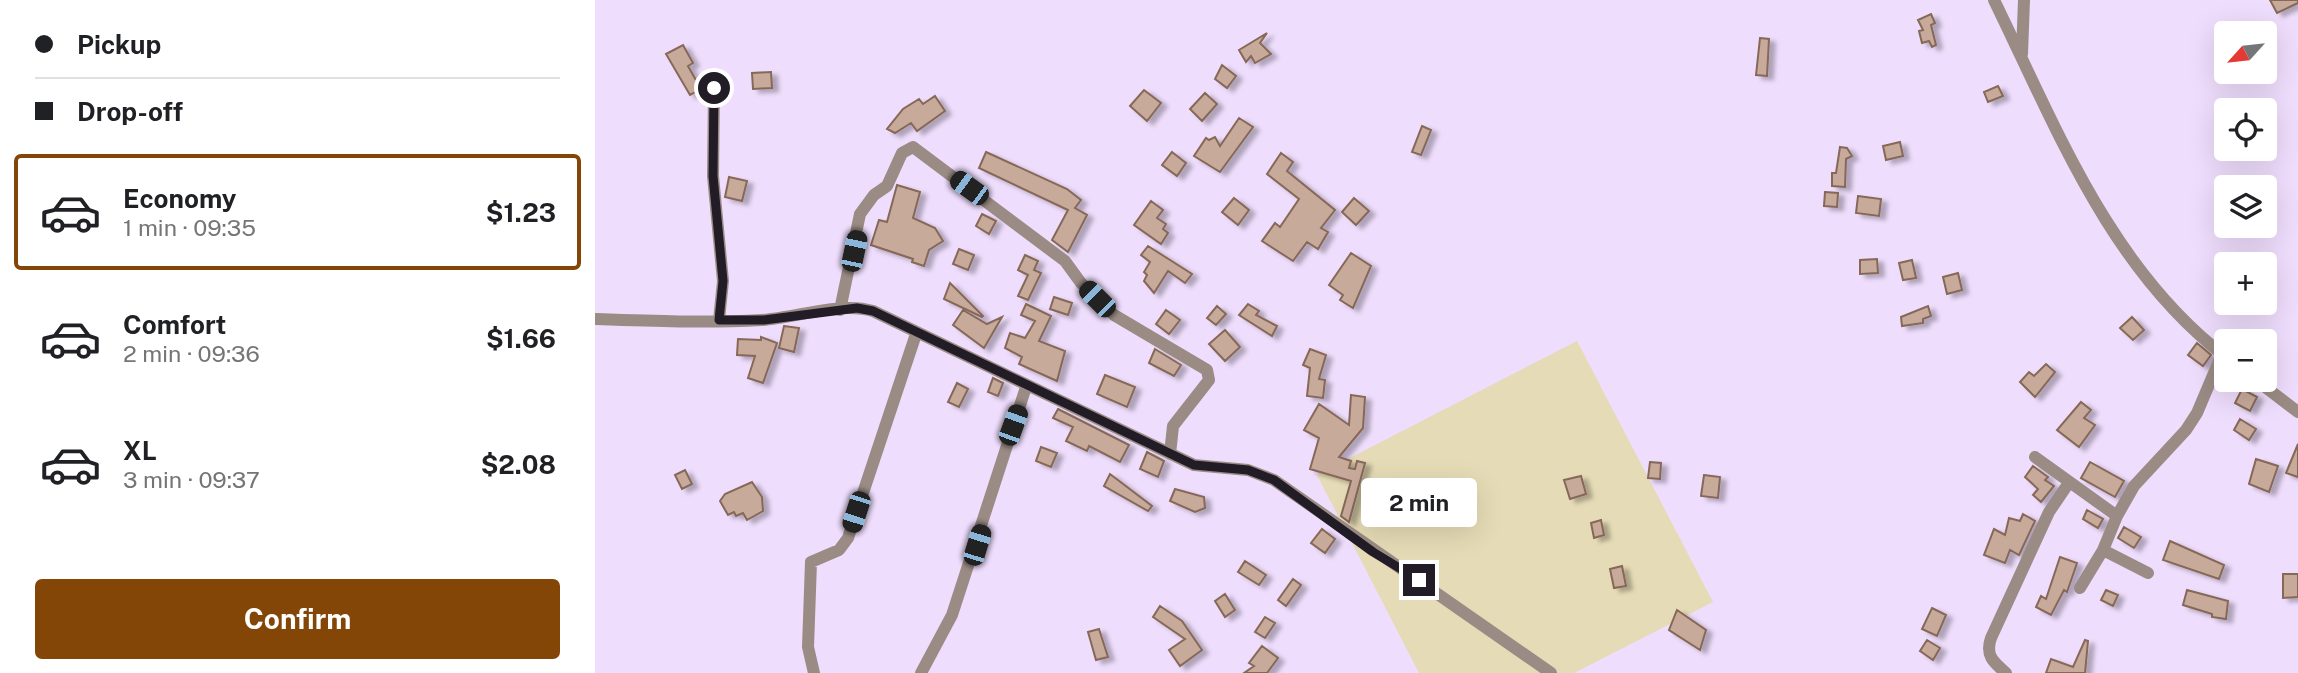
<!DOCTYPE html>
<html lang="en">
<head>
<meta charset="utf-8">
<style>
  body { margin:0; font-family:"Public Sans",sans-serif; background:#f2f2f2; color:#202124; height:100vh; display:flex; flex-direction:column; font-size:26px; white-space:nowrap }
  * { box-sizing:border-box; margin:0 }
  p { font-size:23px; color:#757577 }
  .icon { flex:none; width:38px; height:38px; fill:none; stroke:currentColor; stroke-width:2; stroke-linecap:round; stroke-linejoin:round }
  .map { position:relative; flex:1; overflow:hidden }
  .side { display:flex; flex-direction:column; background:#fff; width:595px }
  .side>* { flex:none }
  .hud { display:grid; align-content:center; height:154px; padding:0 35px; background:#fff }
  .needle { width:46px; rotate:243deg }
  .tools { position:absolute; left:1619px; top:21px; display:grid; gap:14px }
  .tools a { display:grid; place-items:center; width:63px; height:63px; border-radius:7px; background:#fff; box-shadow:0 7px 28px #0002; font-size:35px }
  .end { position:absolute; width:32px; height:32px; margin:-16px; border:9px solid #221c27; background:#fff; box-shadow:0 0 0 4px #fff }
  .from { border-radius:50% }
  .bubble { position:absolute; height:49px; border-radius:7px; background:#fff; box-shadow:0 7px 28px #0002; font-size:23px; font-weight:700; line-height:49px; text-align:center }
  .car { position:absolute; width:21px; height:42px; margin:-21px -10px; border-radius:9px; box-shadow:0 0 5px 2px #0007; background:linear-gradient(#222 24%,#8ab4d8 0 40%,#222 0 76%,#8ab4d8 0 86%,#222 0) }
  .hud b { display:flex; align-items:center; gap:24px; height:66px; font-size:26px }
  .hud b+b { border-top:2px solid #e0e0e0 }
  .hud i { width:18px; height:18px; background:#202124 }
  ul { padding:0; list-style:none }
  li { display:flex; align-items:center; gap:21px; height:116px; margin:0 14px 10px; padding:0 21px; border:4px solid transparent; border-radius:7px }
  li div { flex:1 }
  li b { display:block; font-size:26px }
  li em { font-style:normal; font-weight:700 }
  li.current { border-color:#844607 }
  li>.icon { width:63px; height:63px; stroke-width:1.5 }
  .action { display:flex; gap:14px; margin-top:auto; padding:14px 35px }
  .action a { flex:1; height:80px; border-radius:7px; background:#844607; color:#fff; font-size:28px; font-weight:700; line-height:80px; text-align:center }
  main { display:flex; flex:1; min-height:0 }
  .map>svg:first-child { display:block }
  .sand { fill:#e5dbb6 }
  .building { fill:#c8aa9b; stroke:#866858; stroke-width:2; filter:url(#shadow) }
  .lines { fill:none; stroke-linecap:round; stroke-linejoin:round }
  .minor { stroke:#9b8b85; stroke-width:12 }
  .route { stroke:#221c27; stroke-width:9 }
</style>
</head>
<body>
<main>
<section class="side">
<div class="hud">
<b><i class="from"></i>Pickup</b>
<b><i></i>Drop-off</b>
</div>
<ul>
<li class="current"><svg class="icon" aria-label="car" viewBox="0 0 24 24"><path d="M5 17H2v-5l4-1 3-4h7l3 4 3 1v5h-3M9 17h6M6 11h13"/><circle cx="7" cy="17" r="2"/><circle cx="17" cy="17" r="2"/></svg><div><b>Economy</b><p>1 min · 09:35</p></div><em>$1.23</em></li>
<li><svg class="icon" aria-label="car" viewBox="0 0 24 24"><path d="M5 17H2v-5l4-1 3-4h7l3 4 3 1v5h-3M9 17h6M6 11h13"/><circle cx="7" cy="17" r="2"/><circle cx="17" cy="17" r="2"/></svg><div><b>Comfort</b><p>2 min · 09:36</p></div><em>$1.66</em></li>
<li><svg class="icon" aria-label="car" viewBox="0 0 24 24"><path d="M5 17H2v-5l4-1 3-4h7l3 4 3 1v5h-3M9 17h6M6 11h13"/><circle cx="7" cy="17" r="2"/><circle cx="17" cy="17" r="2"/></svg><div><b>XL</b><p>3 min · 09:37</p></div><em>$2.08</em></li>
</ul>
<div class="action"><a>Confirm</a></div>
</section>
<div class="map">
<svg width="1703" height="673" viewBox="0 0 1703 673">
  <defs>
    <filter id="shadow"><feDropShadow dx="6" dy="3.5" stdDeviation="2" flood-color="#0004"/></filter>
  </defs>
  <rect width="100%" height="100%" fill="#eeddfc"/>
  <!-- sand -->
  <path class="sand" d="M982 341 1118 602 979 673H824L722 475Z"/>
  <!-- building -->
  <path class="building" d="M1675 0H1703V3L1682 13Z
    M1336 14 1340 23 1336 25 1341 45 1337 47 1334 41 1327 43 1324 31 1328 30 1323 20Z
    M672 33 665 43 676 54 660 63 656 56 651 62 644 50Z
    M1165 38 1174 39 1172 76 1161 75Z
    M88 45 98 63 93 66 106 89 95 95 71 54Z
    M627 65 641 76 632 88 620 79Z
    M176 72 177 88 158 89 157 73Z
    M1403 86 1408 96 1393 102 1389 92Z
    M549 90 566 103 552 121 535 106Z
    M610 93 622 104 607 121 595 109Z
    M340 96 350 111 322 131 316 123 300 133 292 129 308 109 324 99 328 104Z
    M644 118 658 127 625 172 599 156 611 138 614 140 620 137 625 146Z
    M827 126 836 130 826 155 817 152Z
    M1305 142 1308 156 1291 160 1288 146Z
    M1245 147 1252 148 1257 156 1251 159 1250 187 1237 186V173H1241Z
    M391 152 472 189 486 200 480 208 492 215 473 252 457 240 473 210 384 168Z
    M577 152 591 163 582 176 567 165Z
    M686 153 698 162 692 171 740 210 726 228 733 232 723 249 712 242 698 261 667 241 680 223 685 227 704 199 672 174Z
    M134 177 152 181 147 201 130 197Z
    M302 185 325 192 318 218 340 228 348 241 334 250 329 266 317 262 318 259 276 245 284 220 292 222Z
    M1230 192 1243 193 1242 207 1229 206Z
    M1263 196 1286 199 1284 216 1261 213Z
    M639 198 654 210 643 225 627 212Z
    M759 198 774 211 761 225 747 212Z
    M556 201 568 210 562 218 571 224 568 229 573 233 566 244 539 225Z
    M387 214 401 221 394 234 381 226Z
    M553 246 597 274 590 283 573 271 559 293 549 281 552 275 549 272 555 262 546 255Z
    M364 249 379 255 373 270 358 264Z
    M756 253 776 266 758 308 745 300 748 295 734 285Z
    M430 255 443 261 439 270 446 273 433 300 423 296 433 275 423 270Z
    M1282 259 1283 273 1265 274V260Z
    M1317 260 1321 278 1308 280 1304 263Z
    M1363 273 1367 290 1352 294 1348 277Z
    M355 283 388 316 387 317 349 299Z
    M459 297 477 303 473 315 455 309Z
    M431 304 456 316 444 341 470 351 462 381 424 364 427 357 410 348 415 333 430 338 440 321 426 315Z
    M653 304 664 311 661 315 682 326 677 336 644 315Z
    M622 306 631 314 621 325 612 318Z
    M1333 306 1336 316 1328 319V323L1307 326 1306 317Z
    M368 310 392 324 407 317 389 348 358 325Z
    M571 310 585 320 574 334 561 324Z
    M1537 317 1549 330 1538 340 1525 328Z
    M189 326 204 328 199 352 184 348Z
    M630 330 645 347 630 361 614 344Z
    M166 337 182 343 168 383 153 378 160 356 142 355 143 339 166 340Z
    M1602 343 1616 355 1608 366 1593 355Z
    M560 349 586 365 579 376 554 363Z
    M715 349 731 355 724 379 730 380 728 398 712 396 715 368 708 365Z
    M1451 364 1460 372 1440 397 1425 382 1434 372 1439 376Z
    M510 375 540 387 532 407 502 394Z
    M398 378 408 383 403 396 393 392Z
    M362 383 373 389 364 407 353 402Z
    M1647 389 1662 397 1655 411 1640 403Z
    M756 395 770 397 768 428 744 457 756 461 754 468 760 469 762 461 770 463 754 522 746 516 756 481 715 469 724 438 709 430 724 404 754 425Z
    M1486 402 1496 410 1489 418 1500 425 1484 447 1462 430Z
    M463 409 534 445 525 462 494 446 492 451 471 441 478 427 458 418Z
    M1645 419 1661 429 1654 440 1639 430Z
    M1703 444V477L1691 473Z
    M446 447 462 453 456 467 441 461Z
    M552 452 569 461 563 477 545 469Z
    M1661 459 1683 466 1674 492 1654 484Z
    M1055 462 1066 463 1065 479 1053 478Z
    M1495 462 1529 481 1520 497 1486 478Z
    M1438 466 1453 477 1450 480 1459 486 1446 502 1438 495 1443 489 1430 477Z
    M90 470 97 484 87 489 80 475Z
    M515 474 557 506 553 511 509 486Z
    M1109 475 1125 477 1123 498 1106 496Z
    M986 476 991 494 975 499 969 480Z
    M157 482 167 497 168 511 152 520 148 513 141 516 139 512 133 515 125 501 130 494Z
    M580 489 609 497 610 508 600 512 575 501Z
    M1492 510 1508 519 1503 528 1488 519Z
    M1428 514 1440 521 1424 555 1415 550 1410 563 1389 555 1399 529 1410 535 1414 518 1425 521Z
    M1006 520 1009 535 999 538 996 523Z
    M1529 527 1546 537 1539 548 1523 538Z
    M727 529 740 539 730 553 716 543Z
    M1575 541 1629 565 1624 579 1568 560Z
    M1465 557 1482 563 1472 592 1469 590 1456 615 1441 607 1446 596 1451 599Z
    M650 561 671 575 664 585 643 572Z
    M1027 566 1031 586 1019 588 1015 569Z
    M1688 574H1703V597L1688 598Z
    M698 579 706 585 691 606 683 600Z
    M1511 590 1523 595 1518 606 1506 600Z
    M1592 590 1633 601 1631 619 1617 617V614L1588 605Z
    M630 594 640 610 630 617 620 601Z
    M565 606 587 621 607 650 585 666 574 650 590 639 558 617Z
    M1337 608 1351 615 1342 636 1327 629Z
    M1082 610 1111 630 1105 650 1074 630Z
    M670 617 680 623 670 638 660 632Z
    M504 629 513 657 501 660 493 632Z
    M1332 640 1345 648 1338 660 1325 651Z
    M1490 640 1493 641 1490 673H1451L1456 659 1478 667Z
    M667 646 683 658 672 673H649L659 666 654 663Z"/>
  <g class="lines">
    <!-- minor -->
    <path class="minor" d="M1399 0C1461 127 1515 269 1631 357
      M1427 54 1429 0
      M119 88 118 176 128 281 124 320
      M245 310 265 214 279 195 292 186 307 153 318 147 470 261 486 283 519 315 612 370 614 380 578 426 575 454
      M0 319C56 321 111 323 167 320 202 318 245 301 278 311L599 465 653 470 679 480 956 673
      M1661 380 1703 412
      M1440 457 1522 516
      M1508 550 1553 573
      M1485 588 1508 550 1522 516 1539 486 1591 430 1602 413 1627 354
      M219 673 213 647 216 562 244 550 253 538 321 334
      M326 673 357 615 431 387
      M1411 673C1398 662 1390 655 1396 638L1454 512 1473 484"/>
  </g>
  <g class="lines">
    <!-- route -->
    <path class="route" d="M119 88 118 176 128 281 124 320H169L262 308 278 311 599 465 653 470 679 480 778 552 824 580"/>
  </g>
</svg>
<div class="tools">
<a><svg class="needle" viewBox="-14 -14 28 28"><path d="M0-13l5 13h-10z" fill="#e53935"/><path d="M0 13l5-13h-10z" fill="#757577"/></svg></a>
<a><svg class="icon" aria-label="locate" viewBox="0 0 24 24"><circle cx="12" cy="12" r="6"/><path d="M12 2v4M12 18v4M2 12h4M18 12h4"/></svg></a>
<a><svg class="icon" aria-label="layers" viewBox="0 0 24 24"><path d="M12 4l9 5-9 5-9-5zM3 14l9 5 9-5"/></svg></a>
<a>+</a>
<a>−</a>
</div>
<i class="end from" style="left:119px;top:88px"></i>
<i class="end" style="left:824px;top:580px"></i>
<div class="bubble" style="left:766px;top:478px;width:116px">2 min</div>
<i class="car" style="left:374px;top:188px;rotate:306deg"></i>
<i class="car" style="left:259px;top:251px;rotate:12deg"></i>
<i class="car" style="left:502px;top:299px;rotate:315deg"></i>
<i class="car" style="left:418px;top:425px;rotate:20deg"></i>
<i class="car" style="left:261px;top:512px;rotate:198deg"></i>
<i class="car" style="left:382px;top:545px;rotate:17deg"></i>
</div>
</main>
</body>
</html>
